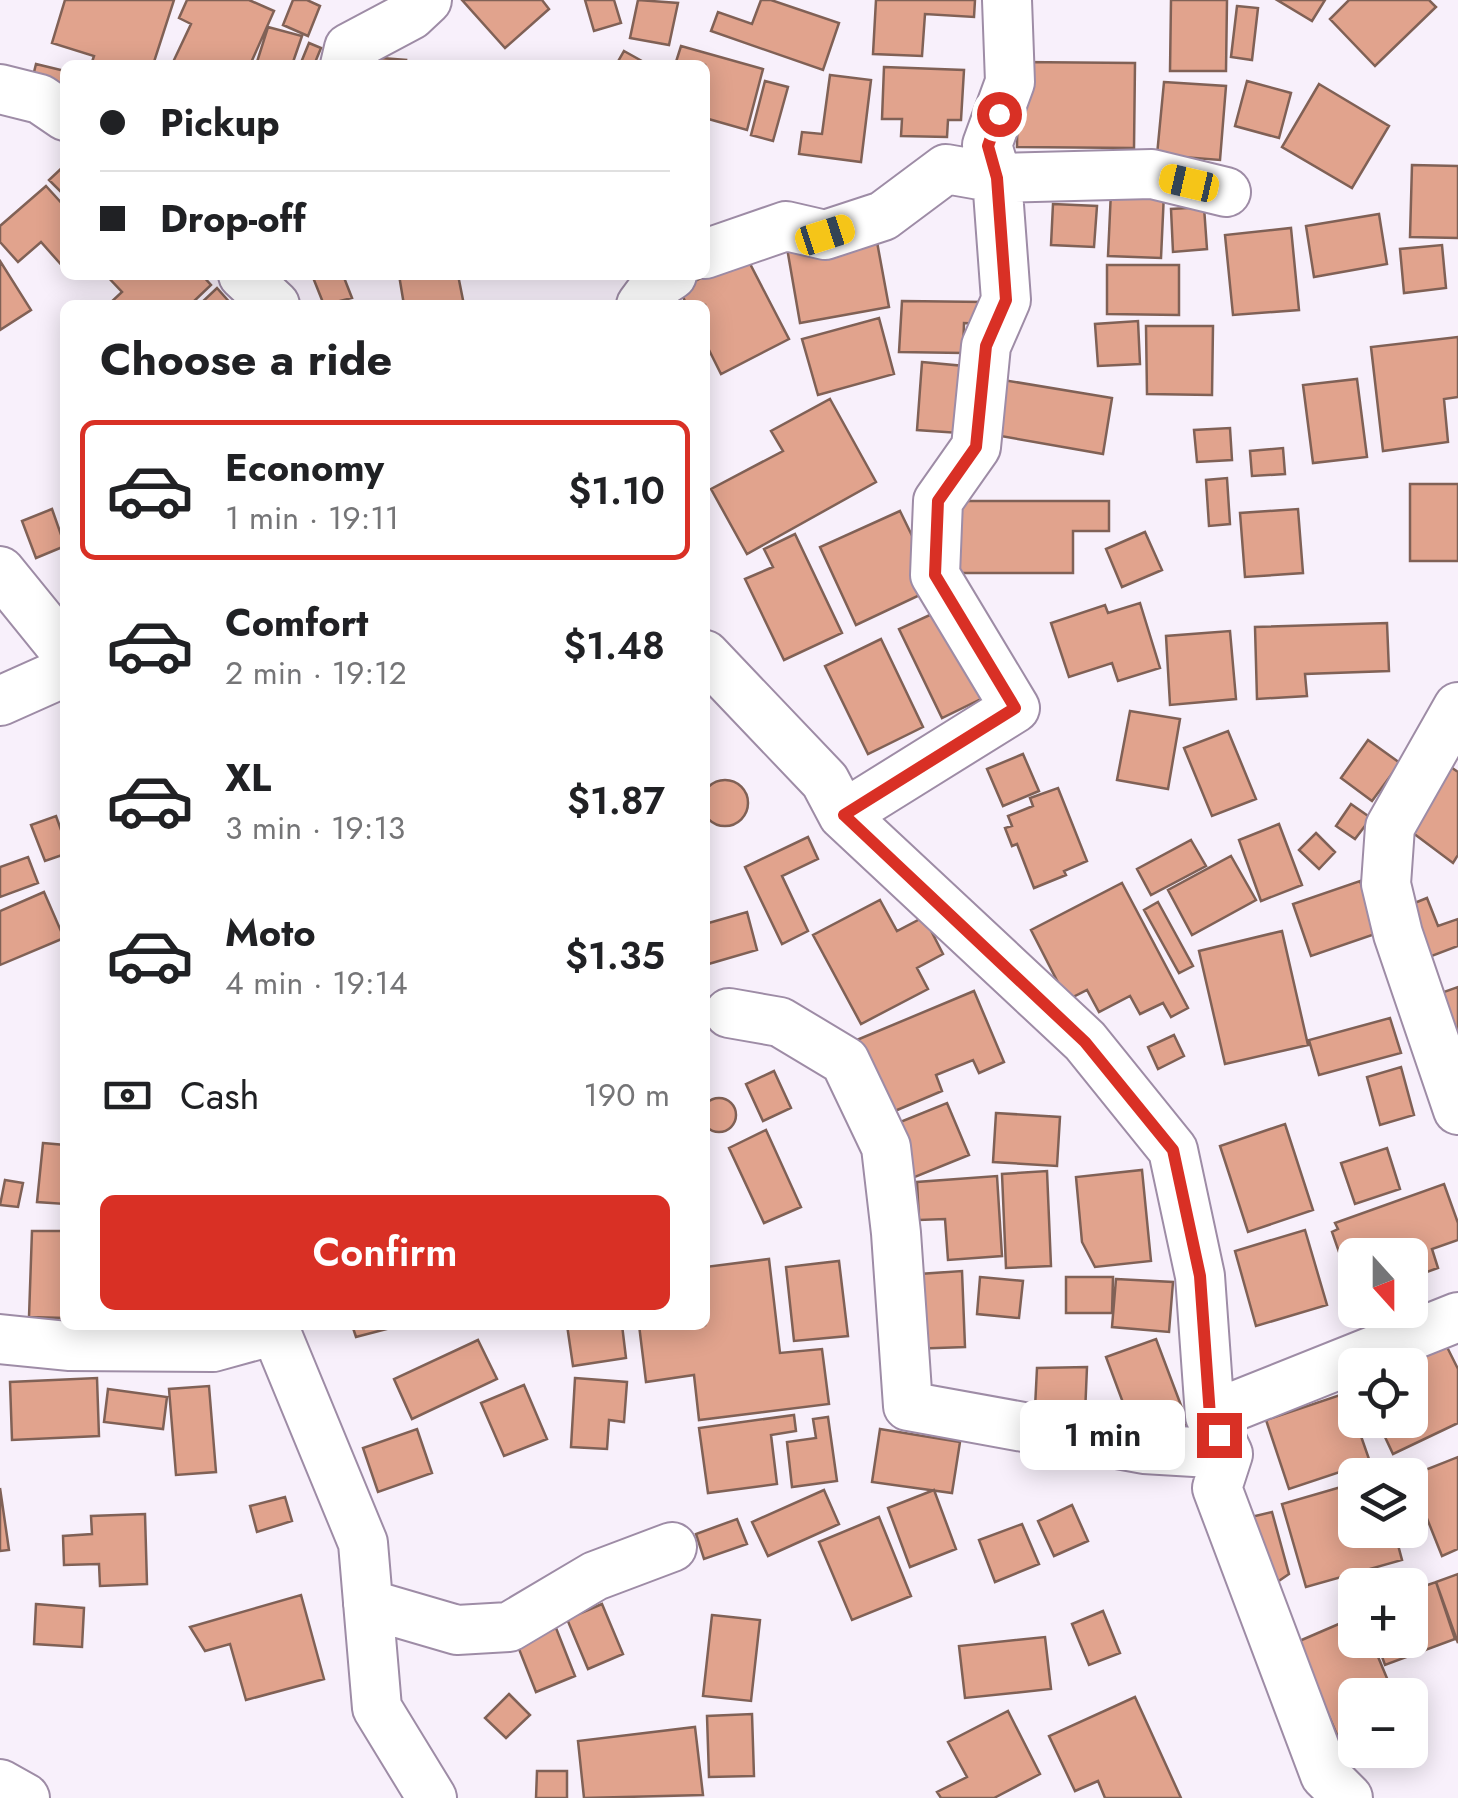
<!DOCTYPE html>
<html lang="en">
<head>
<meta charset="utf-8">
<style>
  body { margin:0; font-family:Jost,sans-serif; background:#f2f2f2; color:#202124; height:100vh; display:flex; flex-direction:column; font-size:38px; white-space:nowrap }
  * { box-sizing:border-box; margin:0 }
  p { font-size:32px; color:#757577 }
  .icon { flex:none; width:55px; height:55px; fill:none; stroke:currentColor; stroke-width:2; stroke-linecap:round; stroke-linejoin:round }
  .map { position:relative; flex:1; overflow:hidden }
  .drawer { position:absolute; left:60px; top:300px; width:650px; height:1030px; display:flex; flex-direction:column; background:#fff; border-radius:15px; box-shadow:0 5px 25px #0003 }
  .drawer>* { flex:none }
  .top-card { position:absolute; left:60px; top:60px; width:650px; height:220px; border-radius:15px; box-shadow:0 5px 25px #0003; display:grid; align-content:center; height:220px; padding:0 40px; background:#fff }
  .needle { width:65px; rotate:159deg }
  .controls { position:absolute; left:1338px; top:1238px; display:grid; gap:20px }
  .controls a { display:grid; place-items:center; width:90px; height:90px; border-radius:15px; background:#fff; box-shadow:0 5px 25px #0003; font-size:50px }
  .end { position:absolute; width:45px; height:45px; margin:-22px; border:12px solid #d93025; background:#fff; box-shadow:0 0 0 5px #fff }
  .from { border-radius:50% }
  .bubble { position:absolute; height:70px; border-radius:15px; background:#fff; box-shadow:0 5px 25px #0003; font-size:32px; font-weight:600; line-height:70px; text-align:center }
  .car { position:absolute; width:30px; height:60px; margin:-30px -15px; border-radius:12px; box-shadow:0 0 8px 2px #0007; background:linear-gradient(#f5c518 24%,#345 0 40%,#f5c518 0 76%,#345 0 86%,#f5c518 0) }
  .top-card b { display:flex; align-items:center; gap:35px; height:95px; font-size:38px }
  .top-card b+b { border-top:2px solid #e0e0e0 }
  .top-card i { width:25px; height:25px; background:#202124 }
  ul { padding:0; list-style:none }
  li { display:flex; align-items:center; gap:30px; height:140px; margin:0 20px 15px; padding:0 20px; border:5px solid transparent; border-radius:15px }
  li div { flex:1 }
  li b { display:block; font-size:38px }
  li em { font-style:normal; font-weight:600 }
  li.current { border-color:#d93025 }
  li>.icon { width:90px; height:90px; stroke-width:1.5 }
  h2 { padding:0 40px; font-size:45px; line-height:120px }
  .pay { display:flex; align-items:center; gap:25px; height:110px; padding:0 40px; font-size:38px }
  .pay p { margin-inline-start:auto }
  .primary-button { display:flex; gap:20px; margin-top:auto; padding:20px 40px }
  .primary-button a { flex:1; height:115px; border-radius:15px; background:#d93025; color:#fff; font-size:40px; font-weight:600; line-height:115px; text-align:center }
  .map>svg:first-child { display:block }
  .building { fill:#e1a38d; stroke:#806156; stroke-width:2.5 }
  .lines { fill:none; stroke-linecap:round; stroke-linejoin:round }
  .minor-casing { stroke:#9e8ca6; stroke-width:52 }
  .minor { stroke:#fff; stroke-width:48 }
  .route { stroke:#d93025; stroke-width:12 }
</style>
</head>
<body>
<div class="map">
<svg width="1458" height="1798" viewBox="0 0 1458 1798">
  <rect width="100%" height="100%" fill="#f8f0fb"/>
  <!-- building -->
  <path class="building" d="M65 0H174L153 65H91L94 56 52 43Z
    M187 0H249L274 11 250 65H187L174 60 191 24 179 18Z
    M293 0H307L320 6 308 36 283 25Z
    M462 0H542L549 9 505 48Z
    M585 0H614L621 23 594 31Z
    M638 0 678 3 669 45 630 38Z
    M761 0H771L839 23 823 70 711 31 718 12 752 24Z
    M876 0H975L974 17 925 14 922 56 873 54Z
    M1171 0H1227L1226 71H1170Z
    M1277 0H1325L1312 21Z
    M1349 0H1429L1436 7 1375 66 1330 19Z
    M1237 6 1258 8 1252 60 1231 57Z
    M268 27 302 36 292 65H256Z
    M309 43 321 48 314 65H300Z
    M681 46 763 69 747 130 705 118V65H675Z
    M624 51 649 65H616Z
    M355 56 406 60 405 65H355Z
    M1018 62 1135 63 1134 148 1017 147Z
    M36 64 65 71V88L32 80Z
    M884 67 964 70 961 120H948L947 137 901 136 902 119H882Z
    M830 75 871 80 861 162 799 154 802 132 822 134Z
    M765 81 788 87 773 141 751 135Z
    M1247 81 1291 93 1279 138 1235 126Z
    M1164 82 1226 86 1220 160 1157 155Z
    M1319 84 1389 126 1352 188 1282 147Z
    M65 165V196L49 180Z
    M1412 165 1458 166V238L1410 237Z
    M46 186 65 207V269L41 242 18 262 0 242V226Z
    M1111 191 1164 193 1161 258 1108 256Z
    M1053 204 1097 206 1094 247 1051 245Z
    M1204 207 1207 249 1173 252 1171 209Z
    M1379 214 1387 264 1314 277 1306 226Z
    M1291 228 1299 310 1233 315 1225 235Z
    M875 231 889 307 800 323 787 248Z
    M1442 245 1446 288 1404 293 1400 249Z
    M746 256 789 339 721 374 705 342V305H687L679 289Z
    M0 261 31 310 0 330Z
    M1107 265H1179V315L1107 314Z
    M106 275H202L211 285 190 305H108L122 292Z
    M312 275H343L352 298 324 305Z
    M399 275H458L464 305H404Z
    M217 288 232 305H199Z
    M902 301 986 302 985 324 964 323 963 353 899 352Z
    M879 318 894 374 818 395 802 339Z
    M1138 321 1140 364 1098 366 1095 324Z
    M1146 326H1213L1212 395 1147 394Z
    M1458 337V397L1444 399 1448 442 1383 451 1371 347Z
    M922 362 964 366 959 433 917 430Z
    M991 378 1112 398 1103 454 995 435Z
    M1357 379 1367 457 1313 463 1303 385Z
    M830 399 876 482 747 554 711 489 783 451 771 431Z
    M1230 428 1232 460 1197 462 1194 430Z
    M1283 448 1285 474 1252 476 1250 451Z
    M1227 478 1230 524 1209 526 1206 480Z
    M1410 484H1458V561H1410Z
    M952 501H1109V531H1073V573H952Z
    M52 509 65 546 36 558 22 521Z
    M1298 509 1303 573 1245 577 1240 513Z
    M900 511 937 587 856 625 820 547Z
    M1145 532 1162 570 1122 587 1106 549Z
    M795 534 842 633 784 660 745 579 773 567 764 549Z
    M1140 603 1160 668 1118 681 1112 663 1069 677 1051 623 1105 605 1108 613Z
    M943 609 985 697 942 718 899 629Z
    M1387 623 1389 671 1305 674 1307 696 1257 699 1255 627Z
    M1230 631 1236 699 1170 705 1166 636Z
    M881 639 923 727 868 754 825 666Z
    M1130 711 1180 719 1168 789 1117 780Z
    M1228 731 1256 799 1212 816 1184 748Z
    M1368 740 1400 763 1372 801 1341 778Z
    M1023 754 1039 791 1003 806 987 769Z
    M1442 761 1458 772V855L1453 863 1397 821Z
    M702 803a23 23 0 1 1 46 0a23 23 0 1 1-46 0Z
    M1058 788 1087 861 1064 871 1066 875 1034 888 1017 844 1012 846 1005 828 1012 826 1008 816 1033 806 1030 798Z
    M1351 804 1371 818 1355 839 1336 826Z
    M56 816 65 841V854L45 861 31 825Z
    M1279 824 1302 885 1261 901 1239 840Z
    M1316 833 1335 852 1319 869 1299 850Z
    M808 837 818 859 782 876 808 931 782 944 745 867Z
    M1191 840 1206 866 1151 895 1137 869Z
    M1231 856 1256 900 1192 935 1168 890Z
    M28 857 38 883 0 897V867Z
    M1360 881 1378 933 1311 956 1293 904Z
    M1122 883 1188 1008 1171 1017 1163 1003 1140 1014 1130 996 1099 1012 1087 990 1067 1000 1031 930Z
    M44 892 64 938 0 965V911Z
    M1427 898 1438 926 1458 919V946L1416 962 1397 910Z
    M880 900 897 931 924 917 943 954 917 968 928 989 861 1024 813 935Z
    M1158 902 1193 966 1179 973 1144 910Z
    M747 912 757 950 705 965V924Z
    M1282 931 1308 1045 1225 1064 1199 951Z
    M1458 987V1042L1441 993Z
    M974 991 1004 1062 979 1073 973 1060 936 1075 942 1091 883 1116 852 1042Z
    M1390 1018 1401 1053 1319 1075 1309 1040Z
    M1174 1035 1184 1056 1158 1069 1148 1047Z
    M1401 1067 1414 1115 1380 1125 1367 1077Z
    M774 1071 791 1108 763 1121 746 1084Z
    M702 1115a17 17 0 1 1 34 0a17 17 0 1 1-34 0Z
    M947 1103 969 1155 905 1181 883 1129Z
    M996 1113 1060 1117 1057 1166 993 1162Z
    M1285 1124 1313 1210 1248 1232 1220 1146Z
    M766 1130 801 1207 764 1223 729 1148Z
    M43 1143 65 1145V1204L37 1202Z
    M1387 1148 1400 1189 1355 1204 1341 1163Z
    M1142 1170 1151 1261 1095 1267 1082 1242 1076 1177Z
    M1047 1171 1051 1266 1006 1268 1002 1174Z
    M997 1176 1002 1256 948 1260 945 1219 919 1220 917 1182Z
    M5 1180 23 1183 18 1207 0 1205Z
    M1444 1184 1458 1223V1240L1432 1249 1438 1268 1410 1278V1255H1355V1298L1332 1232 1338 1229 1335 1223Z
    M1305 1230 1327 1305 1256 1326 1235 1251Z
    M32 1231H65V1318L29 1317Z
    M769 1259 780 1353 822 1349 829 1404 699 1420 694 1375 646 1382 639 1325H705V1267Z
    M839 1261 848 1336 794 1341 786 1267Z
    M962 1271 965 1347 909 1349 905 1275Z
    M980 1277 1023 1281 1019 1318 977 1314Z
    M1066 1277H1113L1112 1313H1066Z
    M1116 1279 1173 1282 1169 1332 1112 1327Z
    M352 1325H402L356 1337Z
    M567 1325H622L626 1358 573 1366Z
    M1156 1339 1188 1424 1138 1443 1106 1357Z
    M478 1340 497 1379 412 1419 394 1379Z
    M1445 1343 1458 1369V1423L1393 1454 1377 1420H1410V1365H1399Z
    M1087 1367 1085 1414 1035 1408 1037 1368Z
    M97 1378 99 1436 12 1440 10 1382Z
    M575 1378 627 1382 624 1422 609 1420 607 1449 571 1447Z
    M524 1385 547 1439 504 1456 481 1403Z
    M209 1386 216 1472 176 1475 169 1389Z
    M108 1389 167 1397 163 1429 104 1422Z
    M1346 1393 1370 1462 1289 1489 1266 1420Z
    M794 1415 796 1431 771 1435 777 1484 708 1493 699 1428Z
    M828 1417 837 1481 792 1487 787 1442 816 1438 813 1419Z
    M417 1429 432 1473 378 1492 363 1448Z
    M880 1429 960 1442 952 1493 872 1482Z
    M1458 1457V1549L1442 1556 1410 1476Z
    M1355 1483V1530H1394L1402 1560 1306 1587 1282 1504Z
    M0 1488 9 1550 0 1551Z
    M824 1490 839 1524 768 1556 752 1522Z
    M934 1490 956 1549 910 1567 888 1508Z
    M285 1497 292 1521 257 1532 250 1506Z
    M1072 1505 1088 1541 1054 1556 1038 1521Z
    M1272 1512 1289 1574 1267 1589 1247 1518Z
    M145 1514 147 1584 100 1586 99 1564 64 1565 63 1536 92 1534 91 1516Z
    M879 1517 911 1596 852 1620 819 1542Z
    M737 1519 747 1544 704 1559 696 1534Z
    M1022 1524 1039 1564 995 1582 979 1540Z
    M1458 1574V1643L1436 1582Z
    M1436 1582 1455 1639 1385 1665 1376 1640H1410V1591Z
    M301 1595 324 1679 246 1700 230 1644 205 1651 190 1627Z
    M36 1604 84 1608 82 1647 34 1644Z
    M602 1604 623 1654 588 1669 567 1619Z
    M1103 1611 1120 1653 1089 1665 1072 1624Z
    M712 1615 760 1620 751 1701 703 1696Z
    M1355 1617V1640H1371L1394 1695H1355V1747L1344 1751 1297 1642Z
    M556 1628 575 1676 536 1692 517 1644Z
    M1045 1637 1051 1689 965 1698 959 1646Z
    M509 1694 530 1715 506 1738 485 1718Z
    M1135 1697 1181 1798H1105L1098 1781 1075 1791 1049 1736Z
    M1008 1711 1040 1774 994 1798H941L937 1792 967 1777 948 1742Z
    M752 1714 754 1776 709 1777 707 1716Z
    M695 1727 703 1795 584 1798 578 1741Z
    M537 1771H567V1798H536Z"/>
  <g class="lines">
    <defs>
      <path id="minor" d="M345 65 349 48 411 15 427 0
        M0 89 40 99 65 116
        M705 254 786 226 825 235 883 216 946 169 997 178 1152 174 1226 192
        M243 275 275 305
        M641 305 655 286 672 275
        M0 571 65 651
        M705 655 825 781 843 815 1085 1041 1173 1150 1200 1276 1210 1416 1228 1454 1217 1488 1325 1775 1348 1798
        M0 701 65 672
        M1458 707 1390 827 1386 884 1398 934 1458 1110
        M843 815 1015 708 935 575 938 501 976 447 986 346 1006 300 997 178 987 145 1010 82 1007 0
        M729 1013 780 1022 845 1061 886 1147 896 1233 908 1406 1144 1449 1228 1454
        M273 1325 363 1543 377 1708 432 1798
        M0 1339 68 1346 213 1347 275 1330
        M1210 1416 1458 1317
        M368 1604 457 1630 509 1627 595 1576 672 1547
        M0 1784 25 1798"/>
    </defs>
    <!-- minor casing -->
    <use href="#minor" class="minor-casing"/>
    <!-- minor -->
    <use href="#minor" class="minor"/>
  </g>
  <g class="lines">
    <!-- route -->
    <path class="route" d="M999 114 988 146 997 178 1006 300 986 346 976 447 938 501 935 575 1015 708 844 815 1085 1042 1173 1150 1200 1276 1210 1416 1219 1435"/>
  </g>
</svg>
<div class="controls">
<a><svg class="needle" viewBox="-14 -14 28 28"><path d="M0-13l5 13h-10z" fill="#e53935"/><path d="M0 13l5-13h-10z" fill="#757577"/></svg></a>
<a><svg class="icon" aria-label="locate" viewBox="0 0 24 24"><circle cx="12" cy="12" r="6"/><path d="M12 2v4M12 18v4M2 12h4M18 12h4"/></svg></a>
<a><svg class="icon" aria-label="layers" viewBox="0 0 24 24"><path d="M12 4l9 5-9 5-9-5zM3 14l9 5 9-5"/></svg></a>
<a>+</a>
<a>−</a>
</div>
<i class="end from" style="left:999px;top:114px"></i>
<i class="end" style="left:1219px;top:1435px"></i>
<div class="bubble" style="left:1020px;top:1400px;width:165px">1 min</div>
<i class="car" style="left:1189px;top:183px;rotate:283deg"></i>
<i class="car" style="left:825px;top:235px;rotate:72deg"></i>
<div class="top-card">
<b><i class="from"></i>Pickup</b>
<b><i></i>Drop-off</b>
</div>
<section class="drawer">
<h2>Choose a ride</h2>
<ul>
<li class="current"><svg class="icon" aria-label="car" viewBox="0 0 24 24"><path d="M5 17H2v-5l4-1 3-4h7l3 4 3 1v5h-3M9 17h6M6 11h13"/><circle cx="7" cy="17" r="2"/><circle cx="17" cy="17" r="2"/></svg><div><b>Economy</b><p>1 min · 19:11</p></div><em>$1.10</em></li>
<li><svg class="icon" aria-label="car" viewBox="0 0 24 24"><path d="M5 17H2v-5l4-1 3-4h7l3 4 3 1v5h-3M9 17h6M6 11h13"/><circle cx="7" cy="17" r="2"/><circle cx="17" cy="17" r="2"/></svg><div><b>Comfort</b><p>2 min · 19:12</p></div><em>$1.48</em></li>
<li><svg class="icon" aria-label="car" viewBox="0 0 24 24"><path d="M5 17H2v-5l4-1 3-4h7l3 4 3 1v5h-3M9 17h6M6 11h13"/><circle cx="7" cy="17" r="2"/><circle cx="17" cy="17" r="2"/></svg><div><b>XL</b><p>3 min · 19:13</p></div><em>$1.87</em></li>
<li><svg class="icon" aria-label="car" viewBox="0 0 24 24"><path d="M5 17H2v-5l4-1 3-4h7l3 4 3 1v5h-3M9 17h6M6 11h13"/><circle cx="7" cy="17" r="2"/><circle cx="17" cy="17" r="2"/></svg><div><b>Moto</b><p>4 min · 19:14</p></div><em>$1.35</em></li>
</ul>
<div class="pay"><svg class="icon" aria-label="cash" viewBox="0 0 24 24"><path d="M3 7h18v10H3z"/><circle cx="12" cy="12" r="2"/></svg>Cash<p>190 m</p></div>
<div class="primary-button"><a>Confirm</a></div>
</section>
</div>
</body>
</html>
